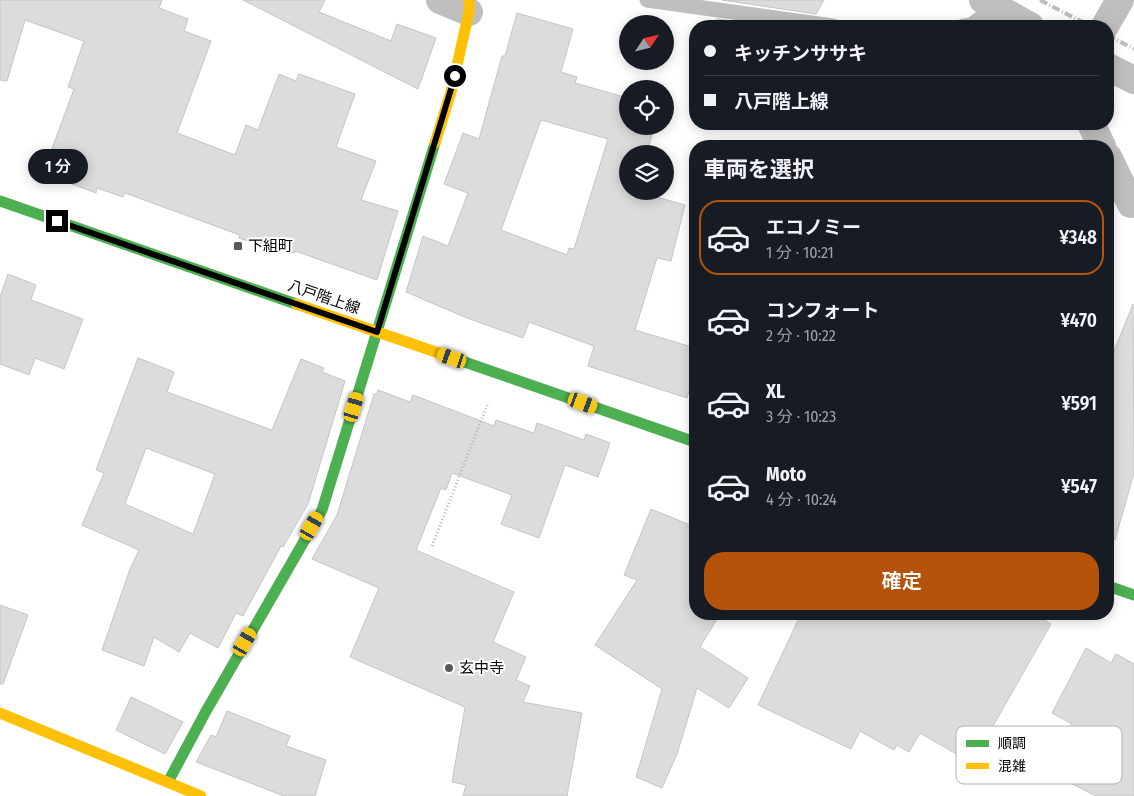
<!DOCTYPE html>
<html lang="ja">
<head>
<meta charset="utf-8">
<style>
  body { margin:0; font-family:"Fira Sans Condensed","Noto Sans JP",sans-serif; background:#242831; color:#f1f3f6; height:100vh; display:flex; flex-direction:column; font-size:19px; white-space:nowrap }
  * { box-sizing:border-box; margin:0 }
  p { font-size:16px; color:#9ea1a6 }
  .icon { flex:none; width:28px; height:28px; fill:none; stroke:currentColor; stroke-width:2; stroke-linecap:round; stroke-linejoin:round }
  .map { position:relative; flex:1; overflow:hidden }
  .panel { position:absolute; left:689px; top:140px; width:425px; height:480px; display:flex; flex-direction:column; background:#171b24; border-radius:20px; box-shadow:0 2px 12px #0003 }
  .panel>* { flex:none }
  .hud { position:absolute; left:689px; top:20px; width:425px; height:110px; border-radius:20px; box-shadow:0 2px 12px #0003; display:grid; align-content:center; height:110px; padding:0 15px; background:#171b24 }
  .needle { width:32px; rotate:55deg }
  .controls { position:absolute; left:619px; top:15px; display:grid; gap:10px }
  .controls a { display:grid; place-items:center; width:55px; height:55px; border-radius:50%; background:#171b24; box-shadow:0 2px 12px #0003; font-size:25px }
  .end { position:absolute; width:22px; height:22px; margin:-11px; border:6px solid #000; background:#fff; box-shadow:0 0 0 2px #fff }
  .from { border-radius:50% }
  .bubble { position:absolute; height:35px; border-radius:18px; background:#171b24; box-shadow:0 2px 12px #0003; font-size:16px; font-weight:600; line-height:35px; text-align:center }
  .car { position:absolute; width:15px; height:30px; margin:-15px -8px; border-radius:6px; box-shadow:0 0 4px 1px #0007; background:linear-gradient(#f5c518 24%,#345 0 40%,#f5c518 0 76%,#345 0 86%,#f5c518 0) }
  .hud b { display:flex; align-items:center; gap:18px; height:48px; font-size:19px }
  .hud b+b { border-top:1px solid #363941 }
  .hud i { width:12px; height:12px; background:#f1f3f6 }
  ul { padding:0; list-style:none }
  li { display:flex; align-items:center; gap:15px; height:75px; margin:0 10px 8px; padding:0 5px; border:2px solid transparent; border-radius:20px }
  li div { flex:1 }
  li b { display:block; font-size:19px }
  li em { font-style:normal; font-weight:600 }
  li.selected { border-color:#b45309 }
  li>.icon { width:45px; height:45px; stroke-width:1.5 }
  h2 { padding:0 15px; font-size:22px; line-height:60px }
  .button { display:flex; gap:10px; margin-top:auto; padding:10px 15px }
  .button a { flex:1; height:58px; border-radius:20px; background:#b45309; color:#fff; font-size:20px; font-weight:600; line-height:58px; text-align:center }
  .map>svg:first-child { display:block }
  .building { fill:#dcdcdc; stroke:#c5c5c5; fill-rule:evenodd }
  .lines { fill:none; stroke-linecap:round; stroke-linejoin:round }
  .path { stroke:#b8b8b8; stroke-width:3; stroke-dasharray:1 2.5; stroke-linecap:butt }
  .lane { stroke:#bebebe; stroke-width:15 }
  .street { stroke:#bebebe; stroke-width:28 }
  .fast { stroke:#4caf50; stroke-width:11 }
  .slow { stroke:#ffc107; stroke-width:11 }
  .rail { stroke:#bdbdbd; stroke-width:4; stroke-dasharray:8 2.5 1 2.5; stroke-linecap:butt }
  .route { stroke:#000; stroke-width:6 }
  .poi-dot { fill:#595959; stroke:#fff; stroke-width:2 }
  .labels { text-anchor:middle; stroke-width:4; stroke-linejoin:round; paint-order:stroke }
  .poi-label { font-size:15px; fill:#000; stroke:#fff; text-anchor:start }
  .street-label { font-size:15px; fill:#000; stroke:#fff }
  .key { fill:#fff; stroke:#b2b2b2; stroke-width:1 }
  .key-label { font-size:14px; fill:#000 }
</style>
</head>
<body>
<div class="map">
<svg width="1134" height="796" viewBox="0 0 1134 796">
  <rect width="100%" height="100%" fill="#fff"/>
  <!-- building -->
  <path class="building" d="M0 0H162L159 8 188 19 184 31 211 41 177 133 235 155 246 125 258 130 279 74 296 81 299 74 355 94 336 147 376 161 361 200 398 211 377 280 295 251 294 253 264 242 263 246 239 238 240 235 125 193 123 197 97 188 96 193 43 173 74 89 68 87 84 41 25 20 7 81 0 80Z
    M243 0H325L319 12 391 41 397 24 436 38 418 89Z
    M722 0H824L816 14Z
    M517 13 573 29 561 72 577 77 575 83 628 98V126H654L647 154H628V191H636L685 205 671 261 657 258 635 330 695 348V370L687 398 588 366 594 346 529 322 523 338 467 318 406 292 423 236 448 246 468 193 444 184 463 133 479 139 502 56H505ZM541 120 608 139 574 249 569 248 567 255 501 230Z
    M717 19 767 26H715Z
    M8 274 36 285 31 300 83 319 64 369 35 358 29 375 0 364V297Z
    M1133 304 1134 473 1115 540 1108 538V366Z
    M138 358 174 372 167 392 272 430 301 359 324 368 322 372 345 381 308 504 283 547 281 546 243 616 236 613 218 648 190 633 179 652 154 637 144 666 102 650 130 569 139 550 82 525 104 473 96 470ZM146 448 215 474 193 534 125 504Z
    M378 390 410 402 413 395 494 426 496 420 534 433 537 423 584 440 586 434 610 443 598 477 565 465 539 538 501 524 512 495 452 473 446 490 441 488 416 550 514 592 493 642 526 657 516 680 530 686 523 702 582 713 567 796H463L466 785 452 782 465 707 350 657 379 588 312 559 337 515 374 394H377Z
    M651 509 695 527V614H720L700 647 748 678 729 708 697 688 677 754 662 788 636 777 662 689 595 645 637 580 624 575Z
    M0 605 28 615 3 684H0Z
    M801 614H1033L1051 624 972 763 920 733 909 752 897 745 894 750 860 731 851 749 758 705Z
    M1086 648 1111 663 1116 654 1134 664V796H1096L1047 771 1072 724 1052 713Z
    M131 697 183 722 165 754 116 730Z
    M227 711 290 736 286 746 326 760 315 796H284L196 762 211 735 216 737Z"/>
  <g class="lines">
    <!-- path -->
    <path class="path" d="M432 546 488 403"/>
    <!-- lane -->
    <path class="lane" d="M647 0 833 26
      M963 26 971 25 995 7"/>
    <!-- street -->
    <path class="street" d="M440 0 469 12
      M983 0 1030 26
      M1105 26 1120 0
      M1108 67 1134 80
      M1091 124 1102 146
      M1108 157 1131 204"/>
    <!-- fast -->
    <path class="fast" d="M0 201 296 304
      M459 360 695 442
      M1108 586 1134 595
      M168 782 205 713 322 510 435 143"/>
    <!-- slow -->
    <path class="slow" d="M435 143 451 92 469 12V0
      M296 304 459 360
      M0 713 201 796"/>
    <!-- rail -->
    <path class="rail" d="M1040 0 1090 26
      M1108 35 1134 49"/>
  </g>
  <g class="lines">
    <!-- route -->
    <path class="route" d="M57 221 377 332 455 76"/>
  </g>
  <!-- markers -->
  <g class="poi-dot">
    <rect x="233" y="241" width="10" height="10" rx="2.5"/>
    <circle cx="449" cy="668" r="5"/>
  </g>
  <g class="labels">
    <!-- poi labels -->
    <g class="poi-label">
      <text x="248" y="251">下組町</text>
      <text x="459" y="673">玄中寺</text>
    </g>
    <!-- street labels -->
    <g class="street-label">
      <text transform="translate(324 297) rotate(19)" y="5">八戸階上線</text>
    </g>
  </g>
  <!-- legend -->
  <rect x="956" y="726" width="166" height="58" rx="8" class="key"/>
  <rect x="966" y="740" width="23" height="7" fill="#4caf50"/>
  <rect x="966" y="763" width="23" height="6" fill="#ffc107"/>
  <g class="key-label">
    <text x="998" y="748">順調</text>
    <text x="998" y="771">混雑</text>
  </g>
</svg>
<div class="controls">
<a><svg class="needle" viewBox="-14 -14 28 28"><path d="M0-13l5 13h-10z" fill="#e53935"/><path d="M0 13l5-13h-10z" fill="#9ea1a6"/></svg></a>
<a><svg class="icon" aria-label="locate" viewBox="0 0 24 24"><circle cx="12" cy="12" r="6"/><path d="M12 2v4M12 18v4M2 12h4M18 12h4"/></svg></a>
<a><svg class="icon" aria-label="layers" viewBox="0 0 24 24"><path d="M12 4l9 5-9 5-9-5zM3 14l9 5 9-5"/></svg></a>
</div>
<i class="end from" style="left:455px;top:76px"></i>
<i class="end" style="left:57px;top:221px"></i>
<div class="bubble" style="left:28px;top:149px;width:60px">1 分</div>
<i class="car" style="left:452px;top:358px;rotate:289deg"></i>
<i class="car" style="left:583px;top:403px;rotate:110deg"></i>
<i class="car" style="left:354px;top:407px;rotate:17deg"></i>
<i class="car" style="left:312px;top:526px;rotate:30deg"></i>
<i class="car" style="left:245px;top:642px;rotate:30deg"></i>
<div class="hud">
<b><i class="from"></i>キッチンササキ</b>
<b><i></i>八戸階上線</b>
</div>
<section class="panel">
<h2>車両を選択</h2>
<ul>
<li class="selected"><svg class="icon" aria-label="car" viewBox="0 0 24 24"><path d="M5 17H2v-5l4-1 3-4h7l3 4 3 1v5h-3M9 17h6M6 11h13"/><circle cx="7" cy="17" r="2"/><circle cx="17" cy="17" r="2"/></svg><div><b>エコノミー</b><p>1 分 · 10:21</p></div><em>¥348</em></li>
<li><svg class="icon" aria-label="car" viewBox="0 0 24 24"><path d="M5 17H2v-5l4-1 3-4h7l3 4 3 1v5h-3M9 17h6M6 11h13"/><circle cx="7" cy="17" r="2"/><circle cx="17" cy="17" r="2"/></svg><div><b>コンフォート</b><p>2 分 · 10:22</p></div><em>¥470</em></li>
<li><svg class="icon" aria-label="car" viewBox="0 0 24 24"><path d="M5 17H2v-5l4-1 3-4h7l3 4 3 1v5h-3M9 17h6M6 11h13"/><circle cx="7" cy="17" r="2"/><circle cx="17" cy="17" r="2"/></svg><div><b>XL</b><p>3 分 · 10:23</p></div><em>¥591</em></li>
<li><svg class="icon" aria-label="car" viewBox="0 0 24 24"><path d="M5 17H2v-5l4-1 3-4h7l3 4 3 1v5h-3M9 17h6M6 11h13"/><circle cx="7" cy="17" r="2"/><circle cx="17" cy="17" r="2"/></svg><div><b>Moto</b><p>4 分 · 10:24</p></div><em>¥547</em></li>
</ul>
<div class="button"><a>確定</a></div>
</section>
</div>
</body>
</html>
